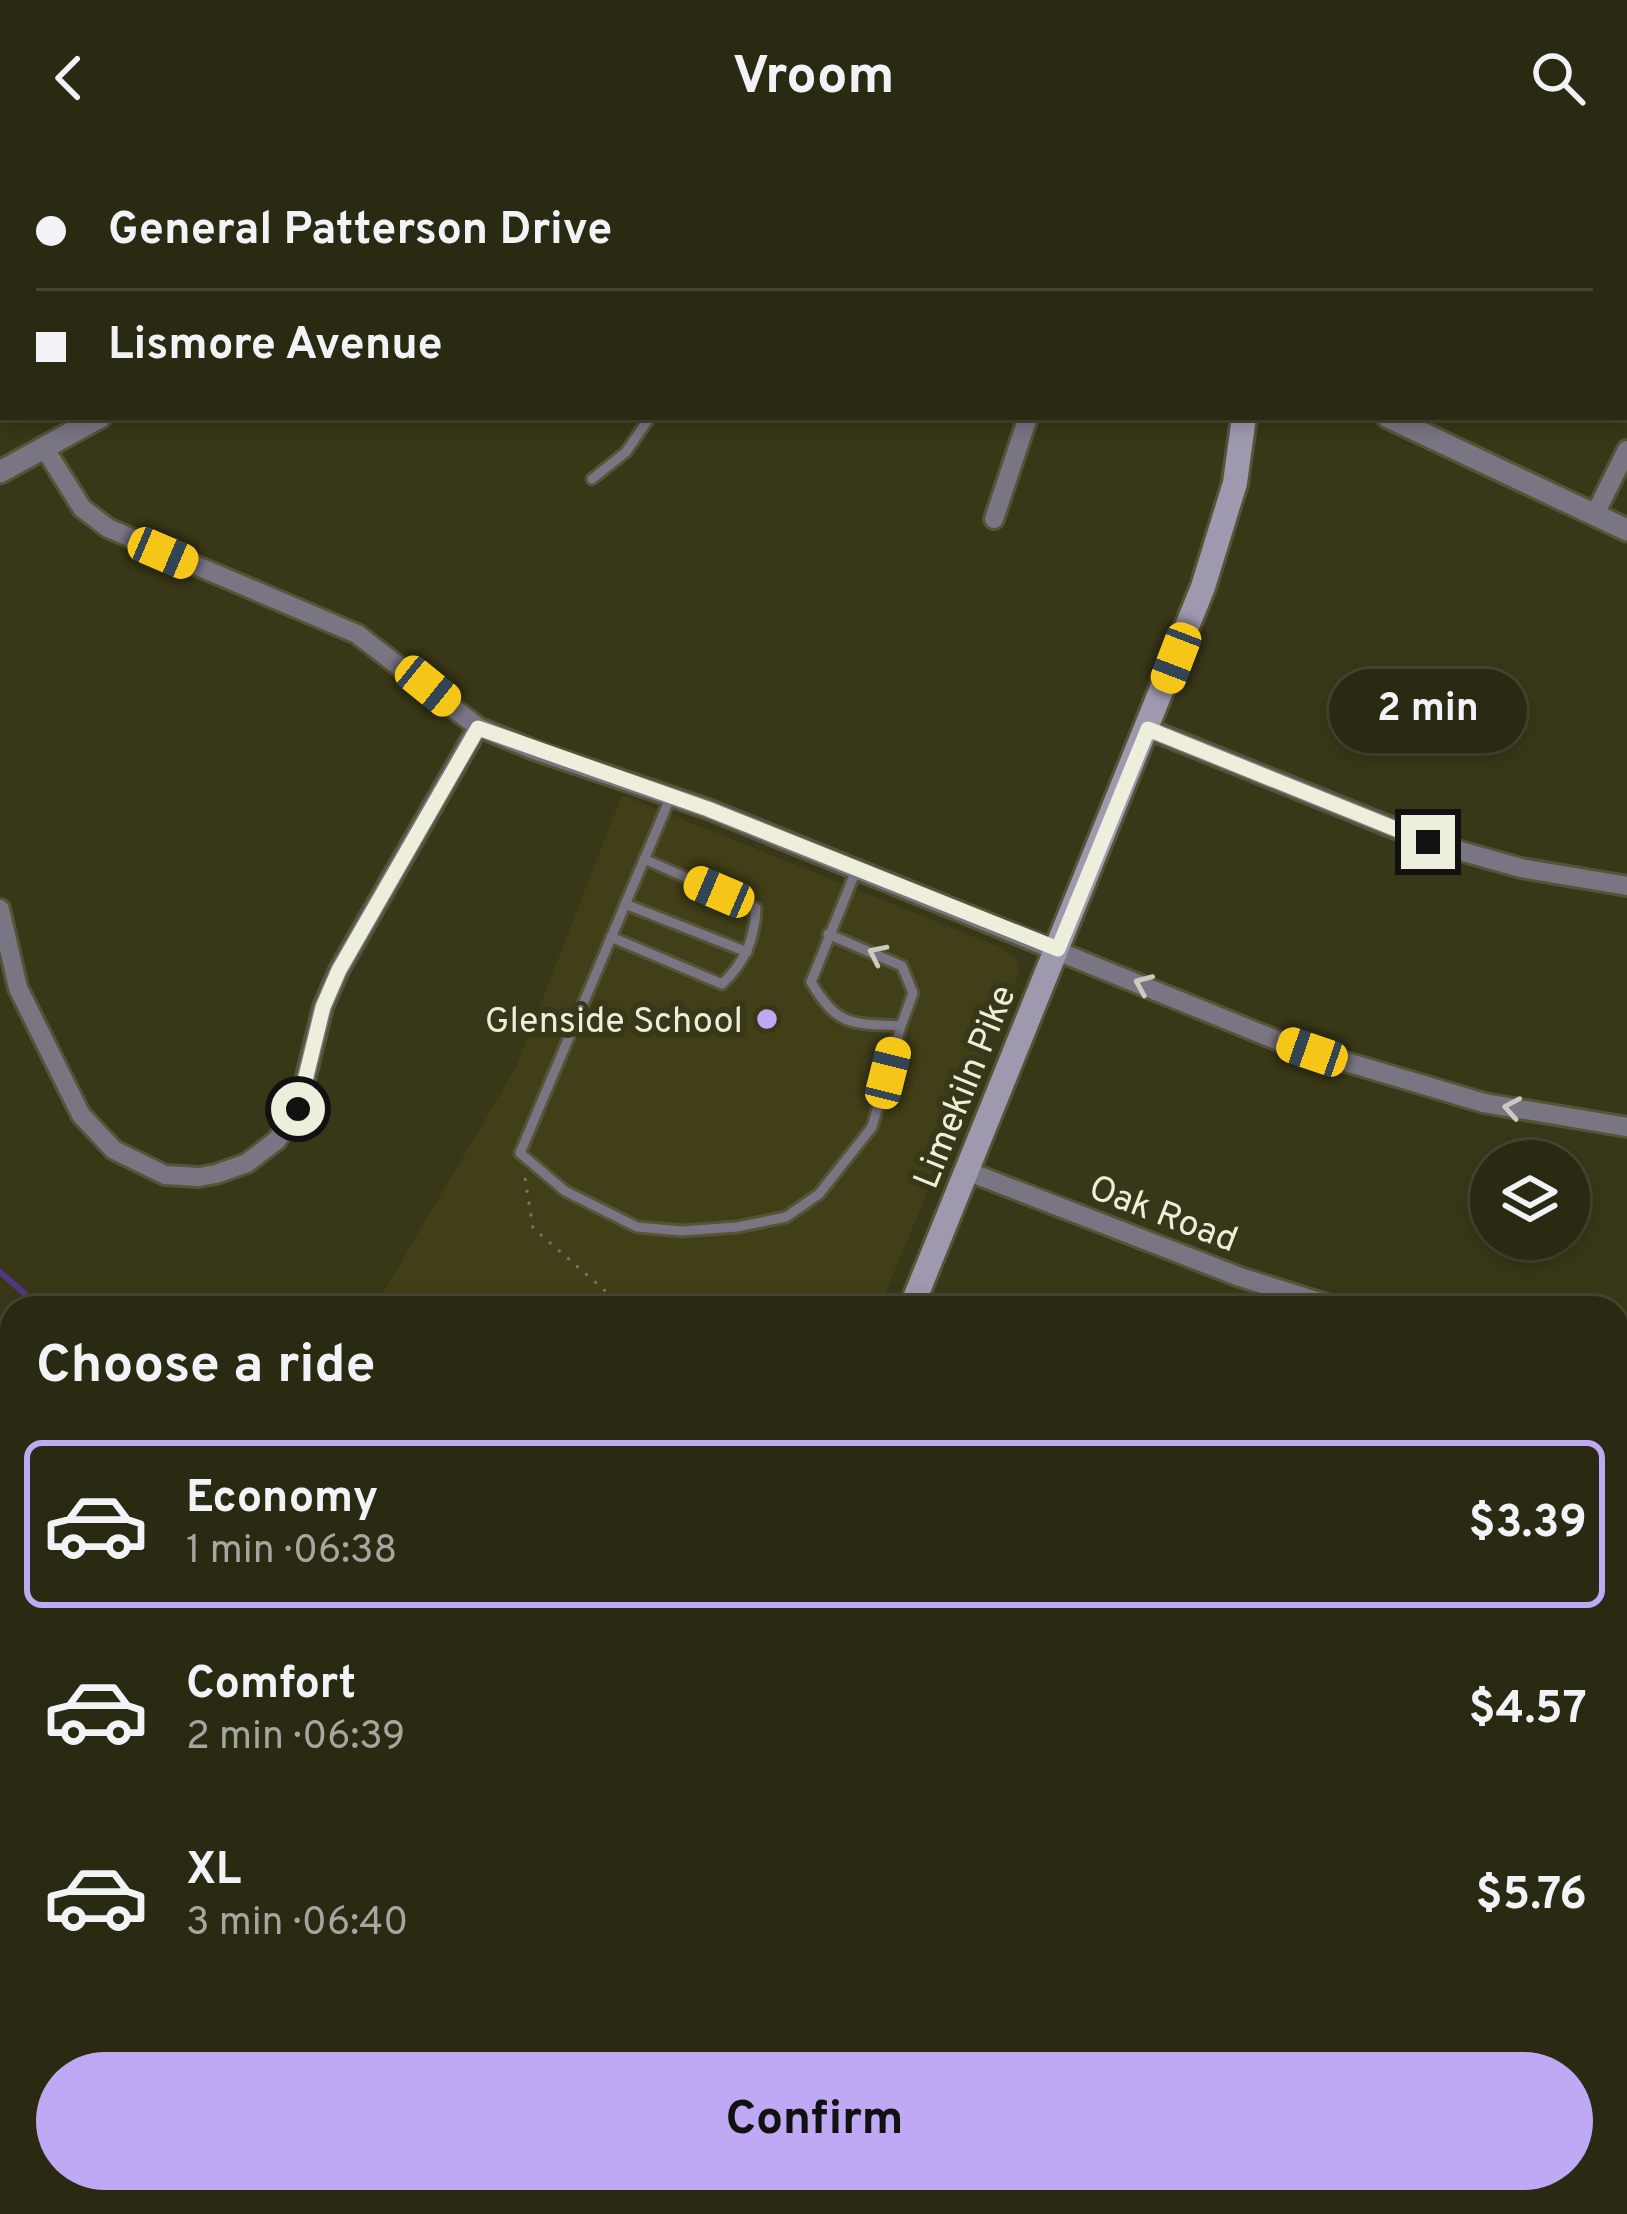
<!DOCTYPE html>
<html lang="en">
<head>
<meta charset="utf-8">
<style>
  body { margin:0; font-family:Overpass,sans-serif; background:#36351f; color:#f1f3f6; height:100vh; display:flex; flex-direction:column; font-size:45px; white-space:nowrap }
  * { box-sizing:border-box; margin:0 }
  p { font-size:39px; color:#a5a69f }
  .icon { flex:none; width:66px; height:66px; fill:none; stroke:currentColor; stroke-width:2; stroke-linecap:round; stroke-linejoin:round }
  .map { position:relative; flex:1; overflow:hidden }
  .sheet { position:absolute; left:0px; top:1140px; width:1629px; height:918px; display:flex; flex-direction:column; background:#2a2911; border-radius:36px 36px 0 0; box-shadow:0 6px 18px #0003,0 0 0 3px #464531 }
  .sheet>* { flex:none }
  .top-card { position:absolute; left:0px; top:0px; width:1629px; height:264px; box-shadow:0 6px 18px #0003,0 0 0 3px #464531; display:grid; align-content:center; height:264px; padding:0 36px; background:#2a2911 }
  .buttons { position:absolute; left:1470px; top:984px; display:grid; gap:24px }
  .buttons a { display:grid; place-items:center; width:120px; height:120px; border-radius:50%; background:#2a2911; box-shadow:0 6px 18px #0003,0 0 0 3px #464531; font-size:60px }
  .end { position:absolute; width:54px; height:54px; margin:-27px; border:15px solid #eeeedc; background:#111; box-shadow:0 0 0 6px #111 }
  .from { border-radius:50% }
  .bubble { position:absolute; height:84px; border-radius:42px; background:#2a2911; box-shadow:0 6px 18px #0003,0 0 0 3px #464531; font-size:39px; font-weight:700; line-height:84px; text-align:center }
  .car { position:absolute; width:36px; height:72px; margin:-36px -18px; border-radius:15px; box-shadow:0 0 9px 3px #0007; background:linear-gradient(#f5c518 24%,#345 0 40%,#f5c518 0 76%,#345 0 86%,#f5c518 0) }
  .top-card b { display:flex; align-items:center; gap:42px; height:114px; font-size:45px }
  .top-card b+b { border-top:3px solid #464531 }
  .top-card i { width:30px; height:30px; background:#f1f3f6 }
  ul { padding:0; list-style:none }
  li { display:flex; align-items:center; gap:36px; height:168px; margin:0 24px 18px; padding:0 12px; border:6px solid transparent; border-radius:18px }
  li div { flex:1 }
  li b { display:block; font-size:45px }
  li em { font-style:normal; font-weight:700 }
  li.current { border-color:#bfa9f4 }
  li>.icon { width:108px; height:108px; stroke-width:1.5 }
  h2 { padding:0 36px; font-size:54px; line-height:144px }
  .cta { display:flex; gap:24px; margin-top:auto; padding:24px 36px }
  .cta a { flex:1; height:138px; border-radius:72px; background:#bfa9f4; color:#111; font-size:48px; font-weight:700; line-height:138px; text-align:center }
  header { display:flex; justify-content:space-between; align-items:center; height:156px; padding:0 36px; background:#2a2911; font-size:54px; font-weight:700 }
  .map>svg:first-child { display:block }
  .built { fill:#403f17 }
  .green { fill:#444204 }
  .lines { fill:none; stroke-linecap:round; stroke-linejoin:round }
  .stream { stroke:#51377f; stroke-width:6 }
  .service-casing { stroke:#555437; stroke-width:15 }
  .minor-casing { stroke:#555437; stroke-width:24 }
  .tertiary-casing { stroke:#555437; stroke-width:27 }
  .secondary-casing { stroke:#555437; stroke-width:30 }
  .primary-casing { stroke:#555437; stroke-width:33 }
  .path { stroke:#76765a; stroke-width:3; stroke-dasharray:3 9; stroke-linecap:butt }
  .service { stroke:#797583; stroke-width:9 }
  .minor { stroke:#797583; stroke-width:18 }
  .tertiary { stroke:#797583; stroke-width:21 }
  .secondary { stroke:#9f99b0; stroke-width:24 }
  .primary { stroke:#bcb5d2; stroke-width:27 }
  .secondary-bridge-casing { stroke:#555437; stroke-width:30; stroke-linecap:butt }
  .secondary-bridge { stroke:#9f99b0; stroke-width:24 }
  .oneway { stroke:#cbcac1 }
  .route { stroke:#eeeedc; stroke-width:15 }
  .poi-dot { fill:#bfa9f4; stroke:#383717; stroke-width:4.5 }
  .labels { text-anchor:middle; stroke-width:12; stroke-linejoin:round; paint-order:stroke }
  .poi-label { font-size:36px; fill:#eeeedc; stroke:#383717; text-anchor:end }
  .street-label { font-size:36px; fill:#eeeedc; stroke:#383717 }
</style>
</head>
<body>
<header><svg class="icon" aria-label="back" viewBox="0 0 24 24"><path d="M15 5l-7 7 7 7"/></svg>Vroom<svg class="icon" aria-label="search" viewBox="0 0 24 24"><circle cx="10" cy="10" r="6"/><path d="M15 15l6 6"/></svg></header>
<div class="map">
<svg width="1627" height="2058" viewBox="0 0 1627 2058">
  <rect width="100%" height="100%" fill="#383717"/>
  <!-- built -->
  <path class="built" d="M622 639 1000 791 1015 801 1020 815 879 1152H374L516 911Z
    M0 1287 12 1302V2046H467L457 2058H0Z"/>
  <!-- green -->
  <path class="green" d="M0 1868 12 1879V2046H85L79 2058H0Z"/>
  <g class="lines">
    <!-- stream -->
    <path class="stream" d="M0 1116 41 1152
      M1617 1317 1627 1314"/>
    <defs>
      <path id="service" d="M592 323 626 296 650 261
        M671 640 520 997 565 1035 637 1071 682 1075 737 1071 786 1061 819 1038 872 971 901 870
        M625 748 747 796
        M828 778 902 810 913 837 901 870C850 867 838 871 811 826L857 712
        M611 781 722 828C745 806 755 783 756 752L644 703
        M0 1209 6 1200
        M0 1379 12 1393
        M1617 1400 1627 1395
        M1617 1426 1627 1420
        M0 1437 12 1426
        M0 1447 12 1461
        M0 1506 12 1496
        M0 1627 12 1619
        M285 2058 294 2046
        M826 2058 829 2046"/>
      <path id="minor" d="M175 0 176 3
        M45 293 82 352 108 372 357 478 478 571 534 594 708 653 1286 888 1484 947 1627 971
        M1595 358 1627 294
        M994 363 1028 261
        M1148 573 1428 686 1521 712 1627 730
        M0 753 18 832 81 959 114 994 165 1019 199 1021 216 1018 247 1007 277 984 298 953 323 851 339 814 478 571
        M967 1015 1240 1121 1339 1152
        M1617 1205 1627 1206
        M1617 1936 1627 1931
        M1617 1951 1627 1970
        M995 2046 1014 2058
        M1149 2058 1180 2046"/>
      <path id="tertiary" d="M660 0 669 3
        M587 3 593 0
        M1388 261 1627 374
        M0 316 100 261"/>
      <path id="secondary" d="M1277 3 1278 0
        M911 1152 1203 431 1235 327 1244 261
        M1617 1568 1627 1563
        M480 2058 489 2046"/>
      <path id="primary" d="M0 1281 12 1298"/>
    </defs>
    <!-- service casing -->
    <use href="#service" class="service-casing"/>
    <!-- minor casing -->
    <use href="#minor" class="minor-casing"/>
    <!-- tertiary casing -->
    <use href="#tertiary" class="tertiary-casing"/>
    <!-- secondary casing -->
    <use href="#secondary" class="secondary-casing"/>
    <!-- primary casing -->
    <use href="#primary" class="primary-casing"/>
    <!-- path -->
    <path class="path" d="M525 1022 533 1072 625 1152
      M0 1553 12 1566
      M6 1715 12 1721
      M0 1766 12 1730
      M0 1862 12 1873
      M91 2046 92 2058
      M196 2046 215 2058
      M106 2058 142 2046
      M180 2058V2046
      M324 2058 332 2055 341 2058"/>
    <!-- service -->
    <use href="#service" class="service"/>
    <!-- minor -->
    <use href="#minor" class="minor"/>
    <!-- tertiary -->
    <use href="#tertiary" class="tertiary"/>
    <!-- secondary -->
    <use href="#secondary" class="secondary"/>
    <!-- primary -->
    <use href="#primary" class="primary"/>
    <defs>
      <path id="secondary-bridge" d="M671 2058 694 2046"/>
    </defs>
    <!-- secondary-bridge casing -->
    <use href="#secondary-bridge" class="secondary-bridge-casing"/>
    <!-- secondary-bridge -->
    <use href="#secondary-bridge" class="secondary-bridge"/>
  </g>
  <!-- one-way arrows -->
  <defs><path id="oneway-chevron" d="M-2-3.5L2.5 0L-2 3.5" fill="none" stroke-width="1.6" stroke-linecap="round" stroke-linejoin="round" transform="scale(3)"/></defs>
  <g class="oneway">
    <use href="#oneway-chevron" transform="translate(877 798) rotate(-154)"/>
    <use href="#oneway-chevron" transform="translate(1143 828) rotate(-157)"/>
    <use href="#oneway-chevron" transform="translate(1512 952) rotate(-170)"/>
  </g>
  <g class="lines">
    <!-- route -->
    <path class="route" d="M298 953 323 851 339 814 478 572 708 653 1058 793 1148 573 1428 686"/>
  </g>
  <!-- markers -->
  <circle class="poi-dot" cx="767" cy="863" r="12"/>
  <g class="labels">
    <!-- poi labels -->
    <g class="poi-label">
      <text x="743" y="876">Glenside School</text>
    </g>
    <!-- street labels -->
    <g class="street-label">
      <text transform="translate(963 930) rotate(-68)" y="13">Limekiln Pike</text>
      <text transform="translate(1164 1056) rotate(21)" y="13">Oak Road</text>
    </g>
  </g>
</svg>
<div class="buttons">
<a><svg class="icon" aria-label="layers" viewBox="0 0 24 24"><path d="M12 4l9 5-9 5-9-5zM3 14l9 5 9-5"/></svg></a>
</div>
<i class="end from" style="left:298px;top:953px"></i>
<i class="end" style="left:1428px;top:686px"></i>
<div class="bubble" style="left:1329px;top:513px;width:198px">2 min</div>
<i class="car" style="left:163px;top:397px;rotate:113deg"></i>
<i class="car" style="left:1176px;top:502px;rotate:201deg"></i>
<i class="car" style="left:428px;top:530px;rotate:129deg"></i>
<i class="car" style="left:719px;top:736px;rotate:293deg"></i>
<i class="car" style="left:1312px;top:896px;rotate:289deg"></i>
<i class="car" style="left:888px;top:917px;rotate:14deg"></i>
<div class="top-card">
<b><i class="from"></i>General Patterson Drive</b>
<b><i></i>Lismore Avenue</b>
</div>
<section class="sheet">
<h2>Choose a ride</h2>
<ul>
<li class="current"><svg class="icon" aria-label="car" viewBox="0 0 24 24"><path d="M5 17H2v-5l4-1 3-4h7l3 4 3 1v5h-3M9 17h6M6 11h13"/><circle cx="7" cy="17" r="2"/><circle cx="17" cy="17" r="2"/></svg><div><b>Economy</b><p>1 min · 06:38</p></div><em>$3.39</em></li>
<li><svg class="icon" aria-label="car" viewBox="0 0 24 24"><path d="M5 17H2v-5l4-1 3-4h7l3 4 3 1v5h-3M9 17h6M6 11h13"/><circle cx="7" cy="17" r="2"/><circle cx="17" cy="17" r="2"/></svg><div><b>Comfort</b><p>2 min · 06:39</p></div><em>$4.57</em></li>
<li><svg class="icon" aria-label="car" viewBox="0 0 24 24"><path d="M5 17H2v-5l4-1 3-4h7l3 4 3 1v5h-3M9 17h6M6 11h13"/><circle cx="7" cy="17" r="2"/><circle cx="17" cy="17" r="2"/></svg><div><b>XL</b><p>3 min · 06:40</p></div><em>$5.76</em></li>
</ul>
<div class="cta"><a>Confirm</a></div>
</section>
</div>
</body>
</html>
